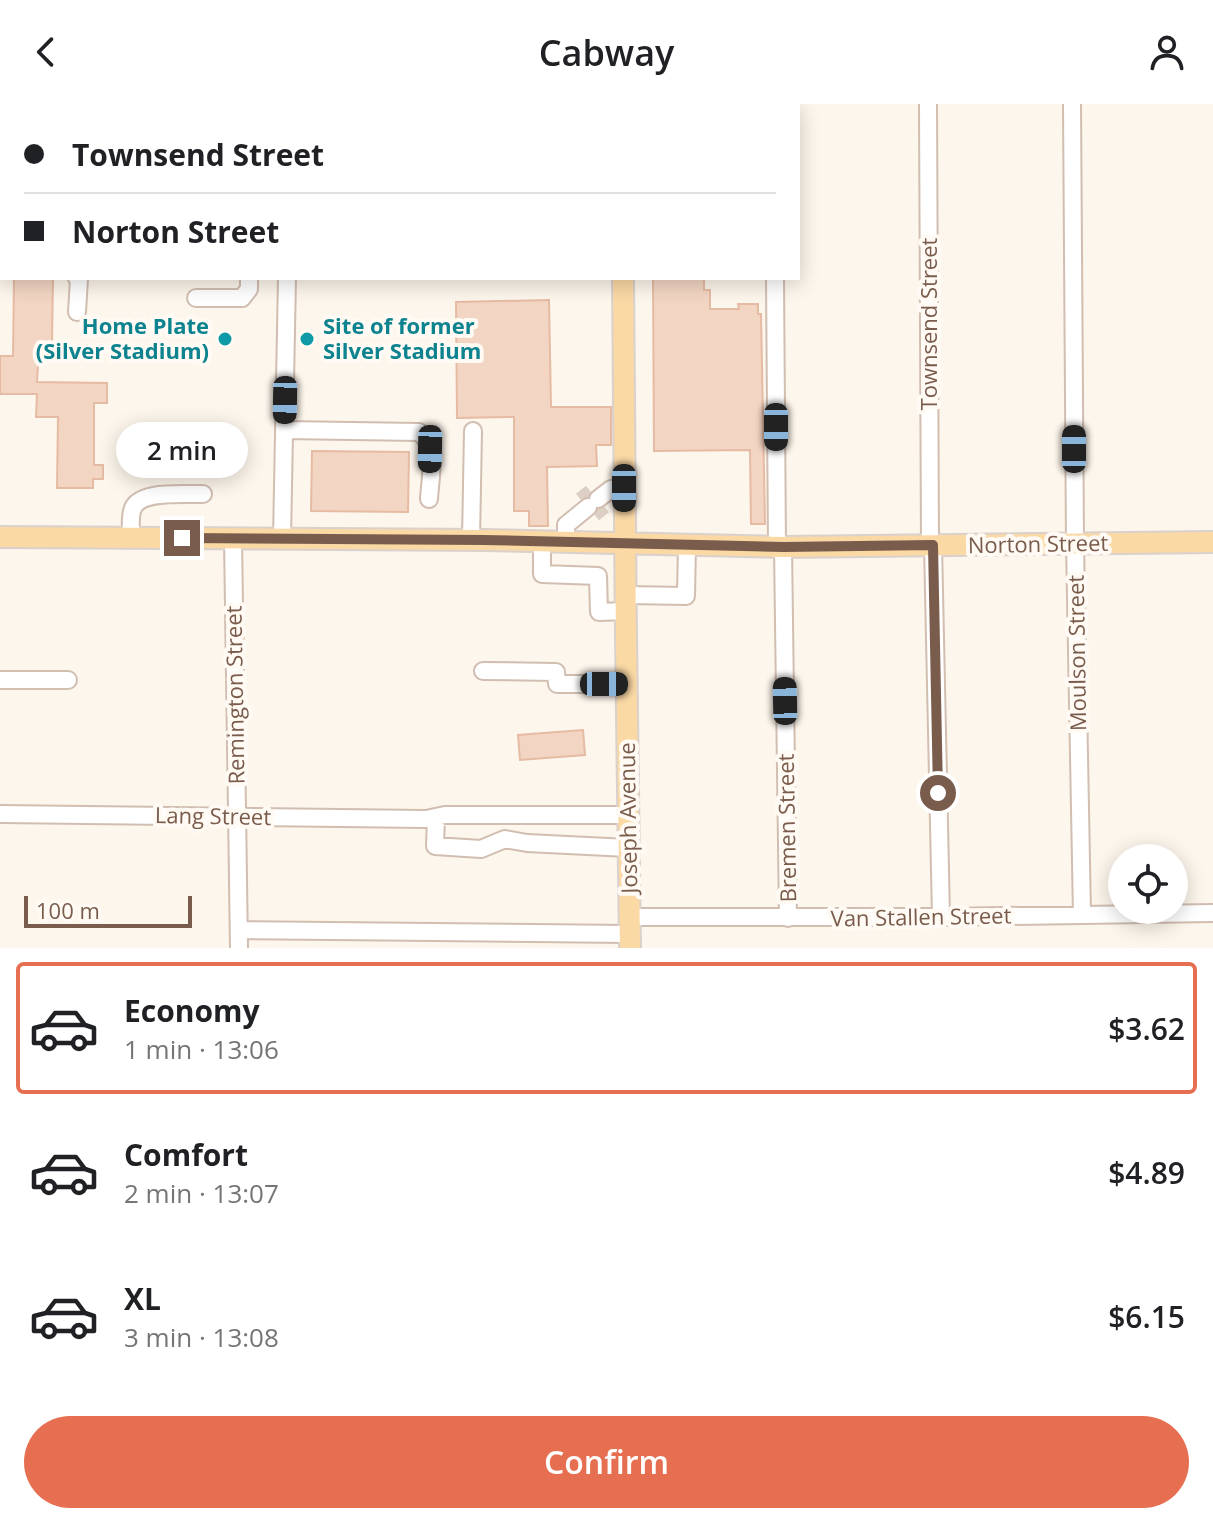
<!DOCTYPE html>
<html lang="en">
<head>
<meta charset="utf-8">
<style>
  body { margin:0; font-family:"Open Sans",sans-serif; background:#f6f6f6; color:#202124; height:100vh; display:flex; flex-direction:column; font-size:30px; white-space:nowrap }
  * { box-sizing:border-box; margin:0 }
  p { font-size:26px; color:#757577 }
  .icon { flex:none; width:44px; height:44px; fill:none; stroke:currentColor; stroke-width:2; stroke-linecap:round; stroke-linejoin:round }
  .map { position:relative; height:844px; overflow:hidden }
  .sheet { display:flex; flex-direction:column; background:#fff; flex:1 }
  .sheet>* { flex:none }
  .banner { position:absolute; left:0px; top:0px; width:800px; height:176px; box-shadow:0 4px 20px #0003; display:grid; align-content:center; height:176px; padding:0 24px; background:#fff }
  .buttons { position:absolute; left:1108px; top:740px; display:grid; gap:16px }
  .buttons a { display:grid; place-items:center; width:80px; height:80px; border-radius:50%; background:#fff; box-shadow:0 4px 20px #0003; font-size:40px }
  .scale { position:absolute; left:24px; bottom:20px; width:168px; box-sizing:border-box; padding-left:8px; border:4px solid #7a5c4d; border-top:0; font-size:22px; line-height:28px; white-space:nowrap; color:#7a5c4d; -webkit-text-stroke:6px #fffaf3; paint-order:stroke }
  .end { position:absolute; width:36px; height:36px; margin:-18px; border:10px solid #7a5c4d; background:#fff; box-shadow:0 0 0 4px #fff }
  .from { border-radius:50% }
  .bubble { position:absolute; height:56px; border-radius:28px; background:#fff; box-shadow:0 4px 20px #0003; font-size:26px; font-weight:600; line-height:56px; text-align:center }
  .car { position:absolute; width:24px; height:48px; margin:-24px -12px; border-radius:10px; box-shadow:0 0 6px 2px #0007; background:linear-gradient(#222 24%,#8ab4d8 0 40%,#222 0 76%,#8ab4d8 0 86%,#222 0) }
  .banner b { display:flex; align-items:center; gap:28px; height:76px; font-size:30px }
  .banner b+b { border-top:2px solid #e0e0e0 }
  .banner i { width:20px; height:20px; background:#202124 }
  ul { padding:14px 0 0; list-style:none }
  li { display:flex; align-items:center; gap:24px; height:132px; margin:0 16px 12px; padding:0 8px; border:4px solid transparent; border-radius:8px }
  li div { flex:1 }
  li b { display:block; font-size:30px }
  li em { font-style:normal; font-weight:600 }
  li.on { border-color:#e76f51 }
  li>.icon { width:72px; height:72px; stroke-width:1.5 }
  .action { display:flex; gap:16px; margin-top:auto; padding:16px 24px }
  .action a { flex:1; height:92px; border-radius:48px; background:#e76f51; color:#fff; font-size:32px; font-weight:600; line-height:92px; text-align:center }
  header { display:flex; justify-content:space-between; align-items:center; height:104px; padding:0 24px; background:#fff; font-size:36px; font-weight:600 }
  .map>svg:first-child { display:block }
  .building { fill:#f3d5c3; stroke:#e6bba3; stroke-width:2 }
  .lines { fill:none; stroke-linecap:round; stroke-linejoin:round }
  .minor-tunnel { stroke:#dcd0c4; stroke-width:16; stroke-dasharray:16 8; stroke-linecap:butt }
  .minor-casing { stroke:#d1beb0; stroke-width:20 }
  .major-casing { stroke:#dad1cd; stroke-width:24 }
  .minor { stroke:#fff; stroke-width:16 }
  .major { stroke:#fbd9a5; stroke-width:20 }
  .route { stroke:#7a5c4d; stroke-width:10 }
  .culture-dot { fill:#0f9aa8; stroke:#fffaf3; stroke-width:3 }
  .labels { text-anchor:middle; stroke-width:8; stroke-linejoin:round; paint-order:stroke }
  .street-label { font-size:22px; fill:#7a5c4d; stroke:#fffaf3 }
  .culture-label { font-size:22px; font-weight:bold; fill:#0d838f; stroke:#fffaf3; text-anchor:end }
</style>
</head>
<body>
<header><svg class="icon" aria-label="back" viewBox="0 0 24 24"><path d="M15 5l-7 7 7 7"/></svg>Cabway<svg class="icon" aria-label="person" viewBox="0 0 24 24"><circle cx="12" cy="8" r="4"/><path d="M4 21q1-7 8-7t8 7"/></svg></header>
<div class="map">
<svg width="1213" height="844" viewBox="0 0 1213 844">
  <rect width="100%" height="100%" fill="#fdf6ec"/>
  <!-- building -->
  <path class="building" d="M14 174H53L52 241H45L44 261H38L37 278 107 279V299H94V361H103V375H93V384H57L58 313H36L37 290H0V252H13Z
    M653 174H704V186H710V205H739L738 200H758V210H761L765 420H751L750 346 654 347Z
    M549 196 551 303H611V341H596L597 362 547 363 548 422H529V407H514V313L457 314 456 198Z
    M312 347 409 348 408 408 311 407Z
    M583 626 585 651 520 656 518 631Z"/>
  <g class="lines">
    <!-- minor-tunnel -->
    <path class="minor-tunnel" d="M581 396 591 388
      M594 410 604 402"/>
    <defs>
      <path id="minor" d="M335 0V2
        M495 0V2
        M775 0V2
        M928 0 930 441
        M1072 0 1075 439 1082 811
        M156 2V0
        M561 2V0
        M0 25H2
        M0 164H2
        M775 174 777 443
        M196 194H242L249 185V174
        M77 208 79 175 77 174
        M284 326 419 328C438 342 430 375 429 395
        M598 395 611 385 624 384
        M131 434C131 425 130 415 132 407 137 385 184 391 203 390
        M233 434 239 844
        M282 435 287 174
        M471 436 473 327
        M542 438V470L598 472 599 508 627 507
        M566 439V421L588 403
        M933 441 941 813
        M783 443 788 814
        M626 491 686 492 687 441
        M483 567 556 568 557 580H627
        M0 576H68
        M0 710 426 715 445 711H628
        M436 713 435 742 481 745 505 735 527 739 628 744
        M629 813H941L1213 809
        M239 826 629 830"/>
      <path id="major" d="M622 0V2
        M623 174C624 397 627 621 630 844
        M0 433 484 436 783 443 1213 438"/>
    </defs>
    <!-- minor casing -->
    <use href="#minor" class="minor-casing"/>
    <!-- major casing -->
    <use href="#major" class="major-casing"/>
    <!-- minor -->
    <use href="#minor" class="minor"/>
    <!-- major -->
    <use href="#major" class="major"/>
  </g>
  <g class="lines">
    <!-- route -->
    <path class="route" d="M182 434 484 436 783 443 933 441 938 689"/>
  </g>
  <!-- markers -->
  <g class="culture-dot">
    <circle cx="225" cy="235" r="8"/>
    <circle cx="307" cy="235" r="8"/>
  </g>
  <g class="labels">
    <!-- street labels -->
    <g class="street-label">
      <text transform="translate(929 220) rotate(-90)" y="8">Townsend Street</text>
      <text transform="translate(1038 440) rotate(-1)" y="8">Norton Street</text>
      <text transform="translate(1077 549) rotate(-91)" y="8">Moulson Street</text>
      <text transform="translate(235 591) rotate(-91)" y="8">Remington Street</text>
      <text transform="translate(213 712) rotate(1)" y="8">Lang Street</text>
      <text transform="translate(628 714) rotate(-91)" y="8">Joseph Avenue</text>
      <text transform="translate(787 724) rotate(-91)" y="8">Bremen Street</text>
      <text transform="translate(921 813) rotate(-1)" y="8">Van Stallen Street</text>
    </g>
    <!-- culture labels -->
    <g class="culture-label">
      <text x="209" y="230">Home Plate<tspan x="209" dy="25">(Silver Stadium)</tspan></text>
      <text x="323" y="230" text-anchor="start">Site of former<tspan x="323" dy="25">Silver Stadium</tspan></text>
    </g>
  </g>
</svg>
<div class="buttons">
<a><svg class="icon" aria-label="locate" viewBox="0 0 24 24"><circle cx="12" cy="12" r="6"/><path d="M12 2v4M12 18v4M2 12h4M18 12h4"/></svg></a>
</div>
<div class="scale">100 m</div>
<i class="end from" style="left:938px;top:689px"></i>
<i class="end" style="left:182px;top:434px"></i>
<div class="bubble" style="left:116px;top:318px;width:132px">2 min</div>
<i class="car" style="left:285px;top:296px;rotate:181deg"></i>
<i class="car" style="left:776px;top:323px;rotate:180deg"></i>
<i class="car" style="left:430px;top:345px;rotate:181deg"></i>
<i class="car" style="left:1074px;top:345px;rotate:0deg"></i>
<i class="car" style="left:624px;top:384px;rotate:180deg"></i>
<i class="car" style="left:604px;top:580px;rotate:90deg"></i>
<i class="car" style="left:785px;top:597px;rotate:359deg"></i>
<div class="banner">
<b><i class="from"></i>Townsend Street</b>
<b><i></i>Norton Street</b>
</div>
</div>
<section class="sheet">
<ul>
<li class="on"><svg class="icon" aria-label="car" viewBox="0 0 24 24"><path d="M5 17H2v-5l4-1 3-4h7l3 4 3 1v5h-3M9 17h6M6 11h13"/><circle cx="7" cy="17" r="2"/><circle cx="17" cy="17" r="2"/></svg><div><b>Economy</b><p>1 min · 13:06</p></div><em>$3.62</em></li>
<li><svg class="icon" aria-label="car" viewBox="0 0 24 24"><path d="M5 17H2v-5l4-1 3-4h7l3 4 3 1v5h-3M9 17h6M6 11h13"/><circle cx="7" cy="17" r="2"/><circle cx="17" cy="17" r="2"/></svg><div><b>Comfort</b><p>2 min · 13:07</p></div><em>$4.89</em></li>
<li><svg class="icon" aria-label="car" viewBox="0 0 24 24"><path d="M5 17H2v-5l4-1 3-4h7l3 4 3 1v5h-3M9 17h6M6 11h13"/><circle cx="7" cy="17" r="2"/><circle cx="17" cy="17" r="2"/></svg><div><b>XL</b><p>3 min · 13:08</p></div><em>$6.15</em></li>
</ul>
<div class="action"><a>Confirm</a></div>
</section>
</body>
</html>
